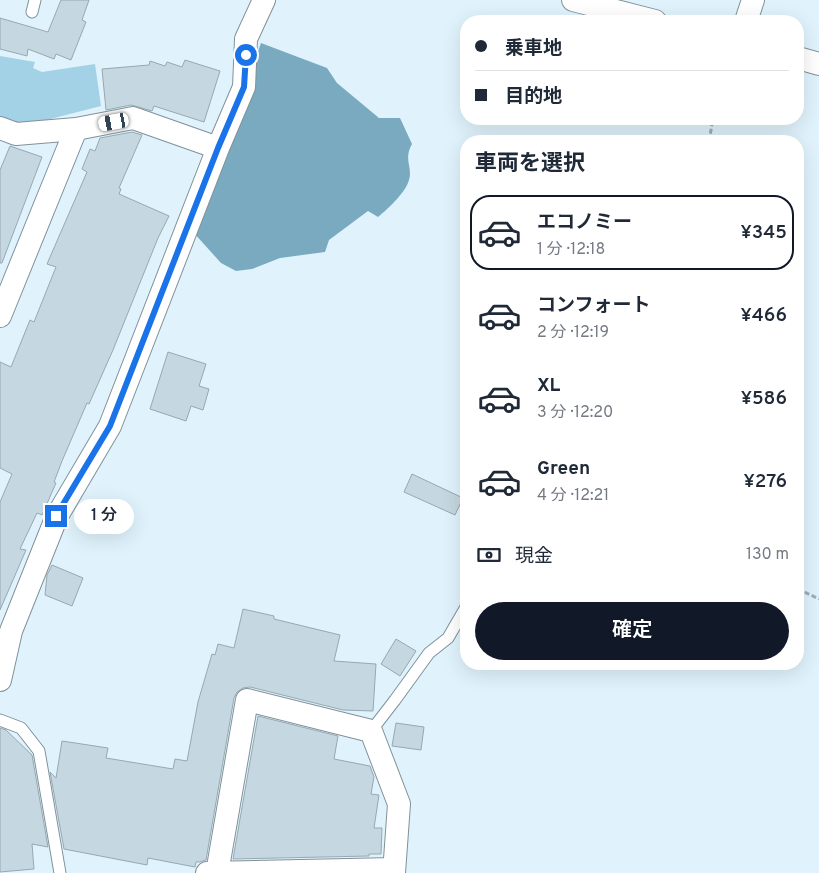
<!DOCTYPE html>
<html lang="ja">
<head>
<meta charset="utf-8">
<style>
  body { margin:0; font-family:Overpass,"Noto Sans JP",sans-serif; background:#f6f6f7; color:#1f2937; height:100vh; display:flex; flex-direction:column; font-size:19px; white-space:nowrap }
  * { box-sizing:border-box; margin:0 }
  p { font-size:16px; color:#747a83 }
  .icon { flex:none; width:28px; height:28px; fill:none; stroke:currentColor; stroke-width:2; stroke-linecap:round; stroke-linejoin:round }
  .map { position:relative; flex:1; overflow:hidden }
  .panel { position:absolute; left:460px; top:135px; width:344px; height:535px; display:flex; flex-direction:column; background:#fff; border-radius:20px; box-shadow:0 5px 20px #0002 }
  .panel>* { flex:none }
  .banner { position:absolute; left:460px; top:15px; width:344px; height:110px; border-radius:20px; box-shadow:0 5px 20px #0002; display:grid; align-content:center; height:110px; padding:0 15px; background:#fff }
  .end { position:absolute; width:22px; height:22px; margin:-11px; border:6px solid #1a73e8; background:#fff; box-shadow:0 0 0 2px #fff }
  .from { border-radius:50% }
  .bubble { position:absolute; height:35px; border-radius:18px; background:#fff; box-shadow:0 5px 20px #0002; font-size:16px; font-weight:600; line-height:35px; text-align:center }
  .car { position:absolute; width:15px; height:30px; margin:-15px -8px; border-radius:6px; box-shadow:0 0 4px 1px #0007; background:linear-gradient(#fff 24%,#345 0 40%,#fff 0 76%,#345 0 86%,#fff 0) }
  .banner b { display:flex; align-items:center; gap:18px; height:48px; font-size:19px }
  .banner b+b { border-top:1px solid #e0e1e3 }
  .banner i { width:12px; height:12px; background:#1f2937 }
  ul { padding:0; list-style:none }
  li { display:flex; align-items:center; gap:15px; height:75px; margin:0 10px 8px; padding:0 5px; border:2px solid transparent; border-radius:20px }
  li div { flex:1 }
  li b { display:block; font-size:19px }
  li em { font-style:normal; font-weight:600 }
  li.current { border-color:#111827 }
  li>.icon { width:45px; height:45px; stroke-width:1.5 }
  h2 { padding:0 15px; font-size:22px; line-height:60px }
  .pay { display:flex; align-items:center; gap:12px; height:55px; padding:0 15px; font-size:19px }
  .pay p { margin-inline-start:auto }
  .button { display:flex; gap:10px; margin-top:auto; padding:10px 15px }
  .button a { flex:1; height:58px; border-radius:30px; background:#111827; color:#fff; font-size:20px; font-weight:600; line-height:58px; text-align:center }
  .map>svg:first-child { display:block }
  .green { fill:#a3d1e6 }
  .water { fill:#7aaac0 }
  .building { fill:#c5d7e0; stroke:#97a8b1 }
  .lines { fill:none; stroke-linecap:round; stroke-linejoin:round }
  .lane-casing { stroke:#80919a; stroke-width:13 }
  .street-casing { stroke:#80919a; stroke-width:24 }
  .path { stroke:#9faeb5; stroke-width:3; stroke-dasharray:5 2.5; stroke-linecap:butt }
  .lane { stroke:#fff; stroke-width:11 }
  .street { stroke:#fff; stroke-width:22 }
  .route { stroke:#1a73e8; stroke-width:6 }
</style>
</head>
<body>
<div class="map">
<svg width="819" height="873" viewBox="0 0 819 873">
  <rect width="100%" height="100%" fill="#e0f3fc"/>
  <!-- green -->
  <path class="green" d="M0 56 35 62 33 68 42 72 95 64 101 106 19 127 0 120Z"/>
  <!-- water -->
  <path class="water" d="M261 43 327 68 337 83 379 118H400L412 144C403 160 413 167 409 180 406 192 388 209 378 217L368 211 329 240 325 252 280 258 252 269 236 271 221 263 193 232Z"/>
  <!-- building -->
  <path class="building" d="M61 0H89L82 20 86 22 71 60 56 54 54 59 28 49 27 56 0 49V18L48 32Z
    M185 60 220 71 204 122 154 106 152 111 131 105 106 110 102 69 149 65 150 61 165 66 167 62 182 67Z
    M132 132 142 135 119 188 121 189 119 194 169 216 158 238 113 350 89 404 87 403 62 461 54 482 56 483 42 515 37 513 20 549 26 550 0 610V502L12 474 0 468V362L11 367 30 320 34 322 56 267 47 264 87 172 82 169 90 149 95 151 100 138Z
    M10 146 42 157 2 263H0V170Z
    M168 352 206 364 199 386 209 389 203 410 191 406 186 421 150 409Z
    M412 474 463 498 455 515 404 492Z
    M52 565 83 578 72 606 45 595 47 575Z
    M243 609 274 616V619L340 635 334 661 376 664 373 711 343 710 250 687 243 688 237 692 234 698 206 860 199 862H196L195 867 148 858 147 865 64 849 50 772 56 778 62 741 108 748 106 758 173 769 175 759 187 761 198 702 212 654 215 655 218 644 234 648Z
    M396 639 416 651 400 676 381 664Z
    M258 716 338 736 334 759 370 766 374 777 371 794 379 795 374 828H382L381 854H369V856L233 859Z
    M396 723 424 727 421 750 392 746Z
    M0 728 6 730 32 755 48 847 32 844 34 869 0 872Z"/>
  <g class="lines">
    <defs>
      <path id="lane" d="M32 12 35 0
        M0 720 21 728 39 751 60 873
        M371 731 395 700 429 653 448 638 466 607"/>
      <path id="street" d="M573 0 655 21
        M746 21 753 0
        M798 58 819 64
        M0 128 16 134 76 129 133 118 218 148
        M0 316 76 129
        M0 680 11 631 57 516 110 426 218 148 244 87 246 39 264 0
        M207 873 394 869
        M217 873 247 700 371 731 399 804 394 873"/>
    </defs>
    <!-- lane casing -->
    <use href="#lane" class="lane-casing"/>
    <!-- street casing -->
    <use href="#street" class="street-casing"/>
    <!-- path -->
    <path class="path" d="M709 141 713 119
      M798 589 819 599"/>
    <!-- lane -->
    <use href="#lane" class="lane"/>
    <!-- street -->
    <use href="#street" class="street"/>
  </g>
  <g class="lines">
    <!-- route -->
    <path class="route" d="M56 516 110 426 218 148 244 87 246 55"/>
  </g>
</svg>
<i class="end from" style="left:246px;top:55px"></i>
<i class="end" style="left:56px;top:516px"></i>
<div class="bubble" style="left:74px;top:499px;width:60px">1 分</div>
<i class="car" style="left:114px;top:122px;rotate:260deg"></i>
<div class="banner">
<b><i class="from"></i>乗車地</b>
<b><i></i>目的地</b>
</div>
<section class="panel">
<h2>車両を選択</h2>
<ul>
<li class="current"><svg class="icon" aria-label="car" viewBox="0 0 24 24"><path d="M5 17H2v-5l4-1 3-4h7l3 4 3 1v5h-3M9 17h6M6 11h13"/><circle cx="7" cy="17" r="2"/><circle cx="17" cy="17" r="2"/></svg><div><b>エコノミー</b><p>1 分 · 12:18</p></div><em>¥345</em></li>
<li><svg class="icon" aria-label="car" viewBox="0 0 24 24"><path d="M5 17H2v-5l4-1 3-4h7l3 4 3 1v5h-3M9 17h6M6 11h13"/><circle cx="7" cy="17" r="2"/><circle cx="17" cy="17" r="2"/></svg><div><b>コンフォート</b><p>2 分 · 12:19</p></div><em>¥466</em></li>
<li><svg class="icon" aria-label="car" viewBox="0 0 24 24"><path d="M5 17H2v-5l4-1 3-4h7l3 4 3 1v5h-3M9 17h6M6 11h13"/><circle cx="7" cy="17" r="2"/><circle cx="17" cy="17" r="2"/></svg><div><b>XL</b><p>3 分 · 12:20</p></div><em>¥586</em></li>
<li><svg class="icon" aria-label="car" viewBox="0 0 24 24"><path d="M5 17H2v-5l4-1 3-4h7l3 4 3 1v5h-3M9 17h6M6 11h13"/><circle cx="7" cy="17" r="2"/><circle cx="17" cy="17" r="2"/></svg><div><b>Green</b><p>4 分 · 12:21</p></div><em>¥276</em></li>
</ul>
<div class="pay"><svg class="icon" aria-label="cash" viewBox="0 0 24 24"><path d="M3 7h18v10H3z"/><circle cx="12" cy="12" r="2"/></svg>現金<p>130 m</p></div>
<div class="button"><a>確定</a></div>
</section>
</div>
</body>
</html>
